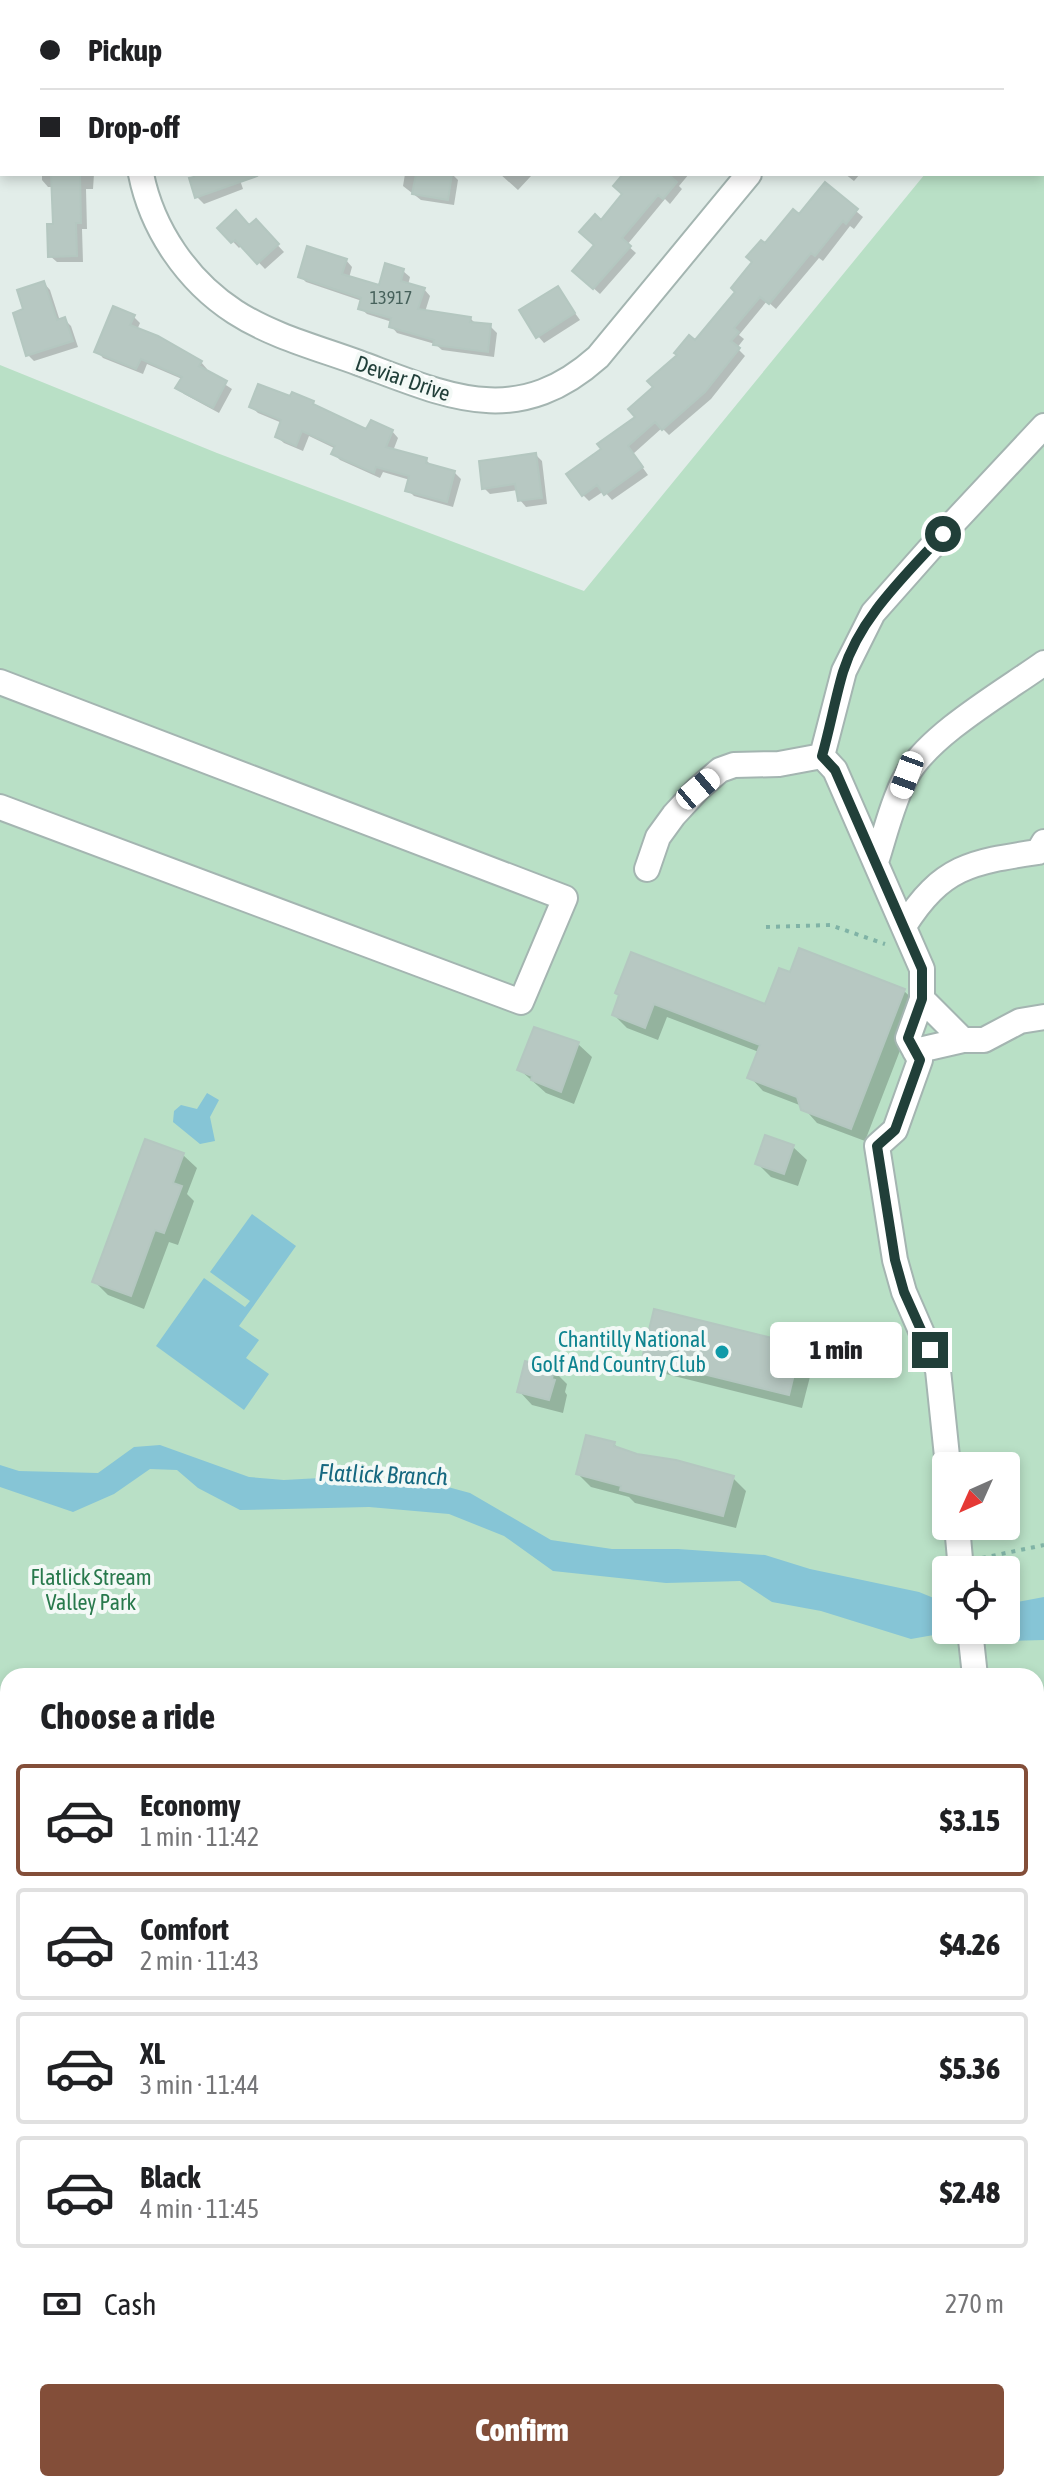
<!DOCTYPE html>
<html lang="en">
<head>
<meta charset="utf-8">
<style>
  body { margin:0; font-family:"Asap Condensed",sans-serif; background:#f2f2f2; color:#202124; height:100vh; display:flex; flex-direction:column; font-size:30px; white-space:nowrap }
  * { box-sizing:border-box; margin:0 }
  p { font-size:26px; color:#757577 }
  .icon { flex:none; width:44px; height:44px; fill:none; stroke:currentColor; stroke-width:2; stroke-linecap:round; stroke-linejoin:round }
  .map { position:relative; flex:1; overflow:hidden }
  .drawer { position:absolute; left:0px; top:1668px; width:1044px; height:824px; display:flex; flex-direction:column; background:#fff; border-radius:24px 24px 0 0; box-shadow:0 4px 12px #0003 }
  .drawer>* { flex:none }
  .banner { position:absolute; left:0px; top:0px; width:1044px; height:176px; box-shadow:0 4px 12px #0003; display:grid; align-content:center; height:176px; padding:0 40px; background:#fff }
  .needle { width:52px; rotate:225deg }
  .fabs { position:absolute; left:932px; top:1452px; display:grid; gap:16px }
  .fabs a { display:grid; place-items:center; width:88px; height:88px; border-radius:8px; background:#fff; box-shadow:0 4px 12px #0003; font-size:40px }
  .end { position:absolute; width:36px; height:36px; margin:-18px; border:10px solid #213f39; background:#fff; box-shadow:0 0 0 4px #fff }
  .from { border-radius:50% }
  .bubble { position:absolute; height:56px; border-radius:8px; background:#fff; box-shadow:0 4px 12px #0003; font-size:26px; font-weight:800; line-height:56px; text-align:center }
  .car { position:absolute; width:24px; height:48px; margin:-24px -12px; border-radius:10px; box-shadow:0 0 6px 2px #0007; background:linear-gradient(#fff 24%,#345 0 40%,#fff 0 76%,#345 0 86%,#fff 0) }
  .banner b { display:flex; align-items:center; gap:28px; height:76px; font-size:30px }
  .banner b+b { border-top:2px solid #e0e0e0 }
  .banner i { width:20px; height:20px; background:#202124 }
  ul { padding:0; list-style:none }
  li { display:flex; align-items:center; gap:24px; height:112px; margin:0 16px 12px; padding:0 24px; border:4px solid #e0e0e0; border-radius:8px }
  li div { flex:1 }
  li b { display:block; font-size:30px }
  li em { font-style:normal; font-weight:800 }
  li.selected { border-color:#834e39 }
  li>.icon { width:72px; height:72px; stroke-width:1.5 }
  h2 { padding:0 40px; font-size:36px; line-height:96px }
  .pay { display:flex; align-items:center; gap:20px; height:88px; padding:0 40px; font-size:30px }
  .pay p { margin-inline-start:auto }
  .primary-button { display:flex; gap:16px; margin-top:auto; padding:16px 40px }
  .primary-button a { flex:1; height:92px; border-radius:8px; background:#834e39; color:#fff; font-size:32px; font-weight:800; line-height:92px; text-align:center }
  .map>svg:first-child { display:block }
  .green { fill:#b9e0c6; fill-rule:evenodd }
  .water { fill:#86c5d6 }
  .shadow { fill:#0003 }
  .building { fill:#b7c8c2; stroke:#b4c7c0; stroke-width:2 }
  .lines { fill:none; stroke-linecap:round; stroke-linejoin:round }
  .minor-casing { stroke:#a4b5b1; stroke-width:28 }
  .path { stroke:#80b3a6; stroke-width:4; stroke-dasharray:4 6; stroke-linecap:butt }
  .minor { stroke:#fff; stroke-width:24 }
  .route { stroke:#213f39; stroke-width:10 }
  .culture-dot { fill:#0f9aa8; stroke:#f3f9f6; stroke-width:3 }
  .labels { text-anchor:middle; stroke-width:8; stroke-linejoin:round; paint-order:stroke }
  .number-label { font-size:18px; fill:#46615b }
  .street-label { font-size:22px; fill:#213f39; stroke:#f3f9f6 }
  .culture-label { font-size:22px; fill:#0d838f; stroke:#f3f9f6; text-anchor:end }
  .park-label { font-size:22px; fill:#28794c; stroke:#f3f9f6 }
  .water-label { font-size:24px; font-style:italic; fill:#166880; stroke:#f3f9f6 }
</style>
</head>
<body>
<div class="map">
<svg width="1044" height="2492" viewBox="0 0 1044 2492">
  <rect width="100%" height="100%" fill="#e2ede9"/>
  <!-- green -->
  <path class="green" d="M1034 0H1044V2286L1036 2284V1676H8V1955L0 1951V365L217 453 584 591 925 174H1042V2H1033ZM946 1466H1006V1526H946ZM946 1570H1006V1630H946Z"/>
  <!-- water -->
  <path class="water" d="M207 1093 219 1100 210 1117 215 1141 200 1144 173 1122 174 1111 181 1105 197 1109Z
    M252 1214 296 1246 239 1326 259 1340 246 1358 269 1374 244 1410 156 1346 204 1278 245 1307 250 1301 210 1272Z
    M160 1445 249 1477 284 1480 356 1476 433 1483 470 1493 551 1540 612 1549H678L765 1555 810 1569 919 1592 946 1603V1630H1006V1604L1044 1597V1640L1011 1641 978 1631 945 1633 911 1639 821 1611 772 1602 740 1581 666 1583 553 1571 504 1536 449 1514 369 1507 240 1510 198 1488 177 1470 150 1469 114 1494 73 1512 0 1487V1465L19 1471 98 1473 134 1447Z"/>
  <!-- shadow -->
  <path class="shadow" d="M51 0H89V2H51Z
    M194 0H231V2H194Z
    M353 0H413L410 2Z
    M601 0H648L600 2Z
    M774 0H811L813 2H773Z
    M42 174H94L93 189H86L87 229H82L83 262H57L50 256 55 225 53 187H48L42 180Z
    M195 174H238L243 189 204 204 197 197 191 180 197 178Z
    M405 174H452L458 180 454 205 421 200 403 186Z
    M500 174H529L531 176 518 190Z
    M625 174H689L679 186 682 189 670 204 665 199 627 245 636 253 600 294 581 277 596 246 601 223 625 195Z
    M845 174H860L854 181Z
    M825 185 863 217 854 229 850 226 823 261 819 258 776 309 767 301 739 335 744 339 737 348 745 356 711 399 669 435 662 428 633 454 648 475 612 500 604 491 589 501 583 495 604 449 638 417 737 292 765 246 799 216Z
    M256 222 284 252 265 269 242 245 239 248 220 228H249Z
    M346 260 352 267 349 278 380 287 403 271 410 277 408 285 424 289 430 296 425 312 470 318 476 324 490 326 497 333 494 357 442 350 435 344 397 333 391 326 392 322 367 314 360 308 362 301 306 282 300 276Z
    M44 283 50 290 60 321 65 320 71 326 78 347 34 361 28 355 26 311Z
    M557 288 580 320 544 343 538 336Z
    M134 317 140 323 137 330 201 362 207 369 206 372 232 389 219 413 184 394 178 388 182 379 147 364 143 374 103 358 97 351Z
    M292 398 313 403 320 410 368 432 392 431 398 438 393 451 426 460 433 467 454 472 461 479 453 507 414 496 408 490 410 480 383 472 380 478 340 460 334 454 336 449 309 436 303 451 284 443 277 437 282 423 258 413 251 407Z
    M536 455 542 461 547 504 526 507 520 500 518 490 490 494 484 488Z
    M904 991 918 1004 865 1141 817 1123 802 1106 763 1091 750 1077 759 1052 667 1017 658 1040 627 1028 614 1015 621 996 766 1007Z
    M578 1044 592 1057 574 1104 546 1093 520 1070Z
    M793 1147 807 1160 798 1186 771 1177 757 1163Z
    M183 1155 197 1168 187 1194 194 1201 178 1245 169 1242 144 1309 108 1295 95 1282Z
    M800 1347 814 1361 802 1408 658 1372 644 1359Z
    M553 1370 567 1384 565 1392 567 1395 563 1413 532 1405 519 1391Z
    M614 1444 620 1450 733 1478 746 1491 736 1528 635 1503 629 1497 591 1487 578 1474Z"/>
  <!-- building -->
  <path class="building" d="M51 174H80L81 223H76L77 256 48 257 47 224H53Z
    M193 174H256L257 176 195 198 189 178 194 177Z
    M416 174H452L448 200 412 194Z
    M623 174H668L677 182 663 199 658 195 622 238 631 246 593 289 572 271 594 245 579 232 595 214 601 220 622 194 613 186Z
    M825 182 858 209 846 224 843 221 815 256 811 253 769 304 760 297 734 328 739 332 731 341 740 348 705 392 662 430 655 422 628 446 643 467 604 495 597 485 582 496 566 474 601 449 597 444 635 417 628 409 653 387 647 381 677 355 674 353 689 335 695 340 735 292 731 288 752 262 746 257 761 240 765 243 793 209 799 214Z
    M236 210 249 225 256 219 279 244 257 264 235 240 231 243 217 228Z
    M307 246 347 259 342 274 379 285 385 263 404 269 401 281 425 288 418 309 471 317 470 322 491 324 488 352 433 345 434 340 389 327 391 318 358 309 361 298 298 277Z
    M44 281 57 320 65 317 73 341 26 356 13 313 23 309 17 290Z
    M558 286 575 313 536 338 519 310Z
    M113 306 135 315 130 325 158 336 202 361 199 366 227 381 213 408 175 388 182 377 141 359 136 369 94 352Z
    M258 384 290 396 292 392 314 401 313 404 366 429 371 420 393 430 386 447 427 458 426 463 455 471 447 502 405 491 409 476 376 467 374 473 331 454 335 446 302 431 296 446 275 437 281 420 249 407Z
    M536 453 542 498 518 501 515 484 482 489 479 461Z
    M799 948 905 989 851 1129 801 1110 797 1097 747 1078 760 1045 654 1004 645 1028 612 1015 619 995 615 993 631 952 765 1004 779 968 790 972Z
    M534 1027 579 1042 561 1092 531 1080 532 1076 517 1070Z
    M765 1135 794 1145 784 1174 755 1164Z
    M145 1139 184 1153 173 1183 182 1186 164 1233 155 1230 131 1296 92 1282Z
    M654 1309 801 1345 789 1395 642 1359Z
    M525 1361 554 1369 552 1379 555 1380 549 1400 517 1392Z
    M586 1435 615 1442 614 1446 637 1454 676 1460 734 1476 723 1516 620 1490 621 1486 576 1474Z"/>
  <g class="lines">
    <defs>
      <path id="minor" d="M138 2V0
        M525 2 527 0
        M880 2 882 0
        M141 174C152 229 187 281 235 312 272 336 318 348 359 363 448 396 516 430 598 357L749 174
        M0 682 565 898 521 1002 0 807
        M822 756 844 671 873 613 943 534 1044 426
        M876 862C884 837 894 797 907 775 930 734 1005 691 1044 663
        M647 869 658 837 674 815 698 789 720 770 734 765 779 764 822 756 835 770 922 969V999L908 1038 920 1060 895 1130 877 1146 895 1260 904 1292 938 1370 948 1466
        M904 926C942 866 971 862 1038 852L1044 842
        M963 1040H984L1020 1021 1044 1017
        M915 1051 963 1040 922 999
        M957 1526 961 1570
        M970 1630 975 1676
        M1036 2151 1044 2156"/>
    </defs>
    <!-- minor casing -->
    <use href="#minor" class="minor-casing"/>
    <!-- path -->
    <path class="path" d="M766 927 830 925 885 944
      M982 1558 1044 1545
      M0 1698 8 1700"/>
    <!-- minor -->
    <use href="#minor" class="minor"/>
  </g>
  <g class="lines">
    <!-- route -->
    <path class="route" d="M930 1350 904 1292 895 1260 877 1146 895 1130 920 1060 908 1038 922 999V969L835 770 822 756C830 728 835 699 843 672 860 617 905 576 943 534"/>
  </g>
  <!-- markers -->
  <circle class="culture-dot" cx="722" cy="1352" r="8"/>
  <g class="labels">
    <!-- number labels -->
    <g class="number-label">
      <text x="391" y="304">13917</text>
    </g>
    <!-- street labels -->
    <g class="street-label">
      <text transform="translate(403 378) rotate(19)" y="8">Deviar Drive</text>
    </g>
    <!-- culture labels -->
    <g class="culture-label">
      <text x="706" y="1347">Chantilly National<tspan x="706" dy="25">Golf And Country Club</tspan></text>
    </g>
    <!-- park labels -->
    <g class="park-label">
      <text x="91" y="1585">Flatlick Stream<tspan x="91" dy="25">Valley Park</tspan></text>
    </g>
    <!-- water labels -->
    <g class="water-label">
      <text transform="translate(383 1475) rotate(2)" y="8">Flatlick Branch</text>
    </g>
  </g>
</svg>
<div class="fabs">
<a><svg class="needle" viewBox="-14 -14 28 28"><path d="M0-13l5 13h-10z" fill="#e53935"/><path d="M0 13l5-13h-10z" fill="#757577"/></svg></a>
<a><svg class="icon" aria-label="locate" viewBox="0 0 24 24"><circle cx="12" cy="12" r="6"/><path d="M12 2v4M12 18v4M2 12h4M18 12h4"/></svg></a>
</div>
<i class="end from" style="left:943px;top:534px"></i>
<i class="end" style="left:930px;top:1350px"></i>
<div class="bubble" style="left:770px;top:1322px;width:132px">1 min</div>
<i class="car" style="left:907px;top:775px;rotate:200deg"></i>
<i class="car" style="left:698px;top:789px;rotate:50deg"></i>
<div class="banner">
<b><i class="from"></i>Pickup</b>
<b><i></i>Drop-off</b>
</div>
<section class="drawer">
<h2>Choose a ride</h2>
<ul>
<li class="selected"><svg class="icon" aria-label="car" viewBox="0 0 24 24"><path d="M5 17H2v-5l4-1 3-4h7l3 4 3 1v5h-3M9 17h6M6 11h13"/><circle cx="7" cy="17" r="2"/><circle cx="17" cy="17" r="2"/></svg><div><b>Economy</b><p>1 min · 11:42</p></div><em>$3.15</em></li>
<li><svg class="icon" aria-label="car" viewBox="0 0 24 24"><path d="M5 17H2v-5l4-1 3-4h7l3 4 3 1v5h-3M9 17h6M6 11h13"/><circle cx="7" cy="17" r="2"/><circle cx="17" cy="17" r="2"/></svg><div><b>Comfort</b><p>2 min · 11:43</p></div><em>$4.26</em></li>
<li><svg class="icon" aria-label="car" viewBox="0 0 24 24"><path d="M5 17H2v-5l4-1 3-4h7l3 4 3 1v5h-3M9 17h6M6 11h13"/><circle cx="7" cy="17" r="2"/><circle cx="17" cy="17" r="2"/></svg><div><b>XL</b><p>3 min · 11:44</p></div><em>$5.36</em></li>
<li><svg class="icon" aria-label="car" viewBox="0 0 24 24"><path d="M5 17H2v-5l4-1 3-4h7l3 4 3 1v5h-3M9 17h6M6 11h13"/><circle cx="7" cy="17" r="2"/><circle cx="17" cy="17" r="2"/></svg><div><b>Black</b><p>4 min · 11:45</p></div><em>$2.48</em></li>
</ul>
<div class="pay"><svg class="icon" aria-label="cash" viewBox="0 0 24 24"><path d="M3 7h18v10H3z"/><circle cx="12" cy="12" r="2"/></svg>Cash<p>270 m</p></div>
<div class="primary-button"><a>Confirm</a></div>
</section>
</div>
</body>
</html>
